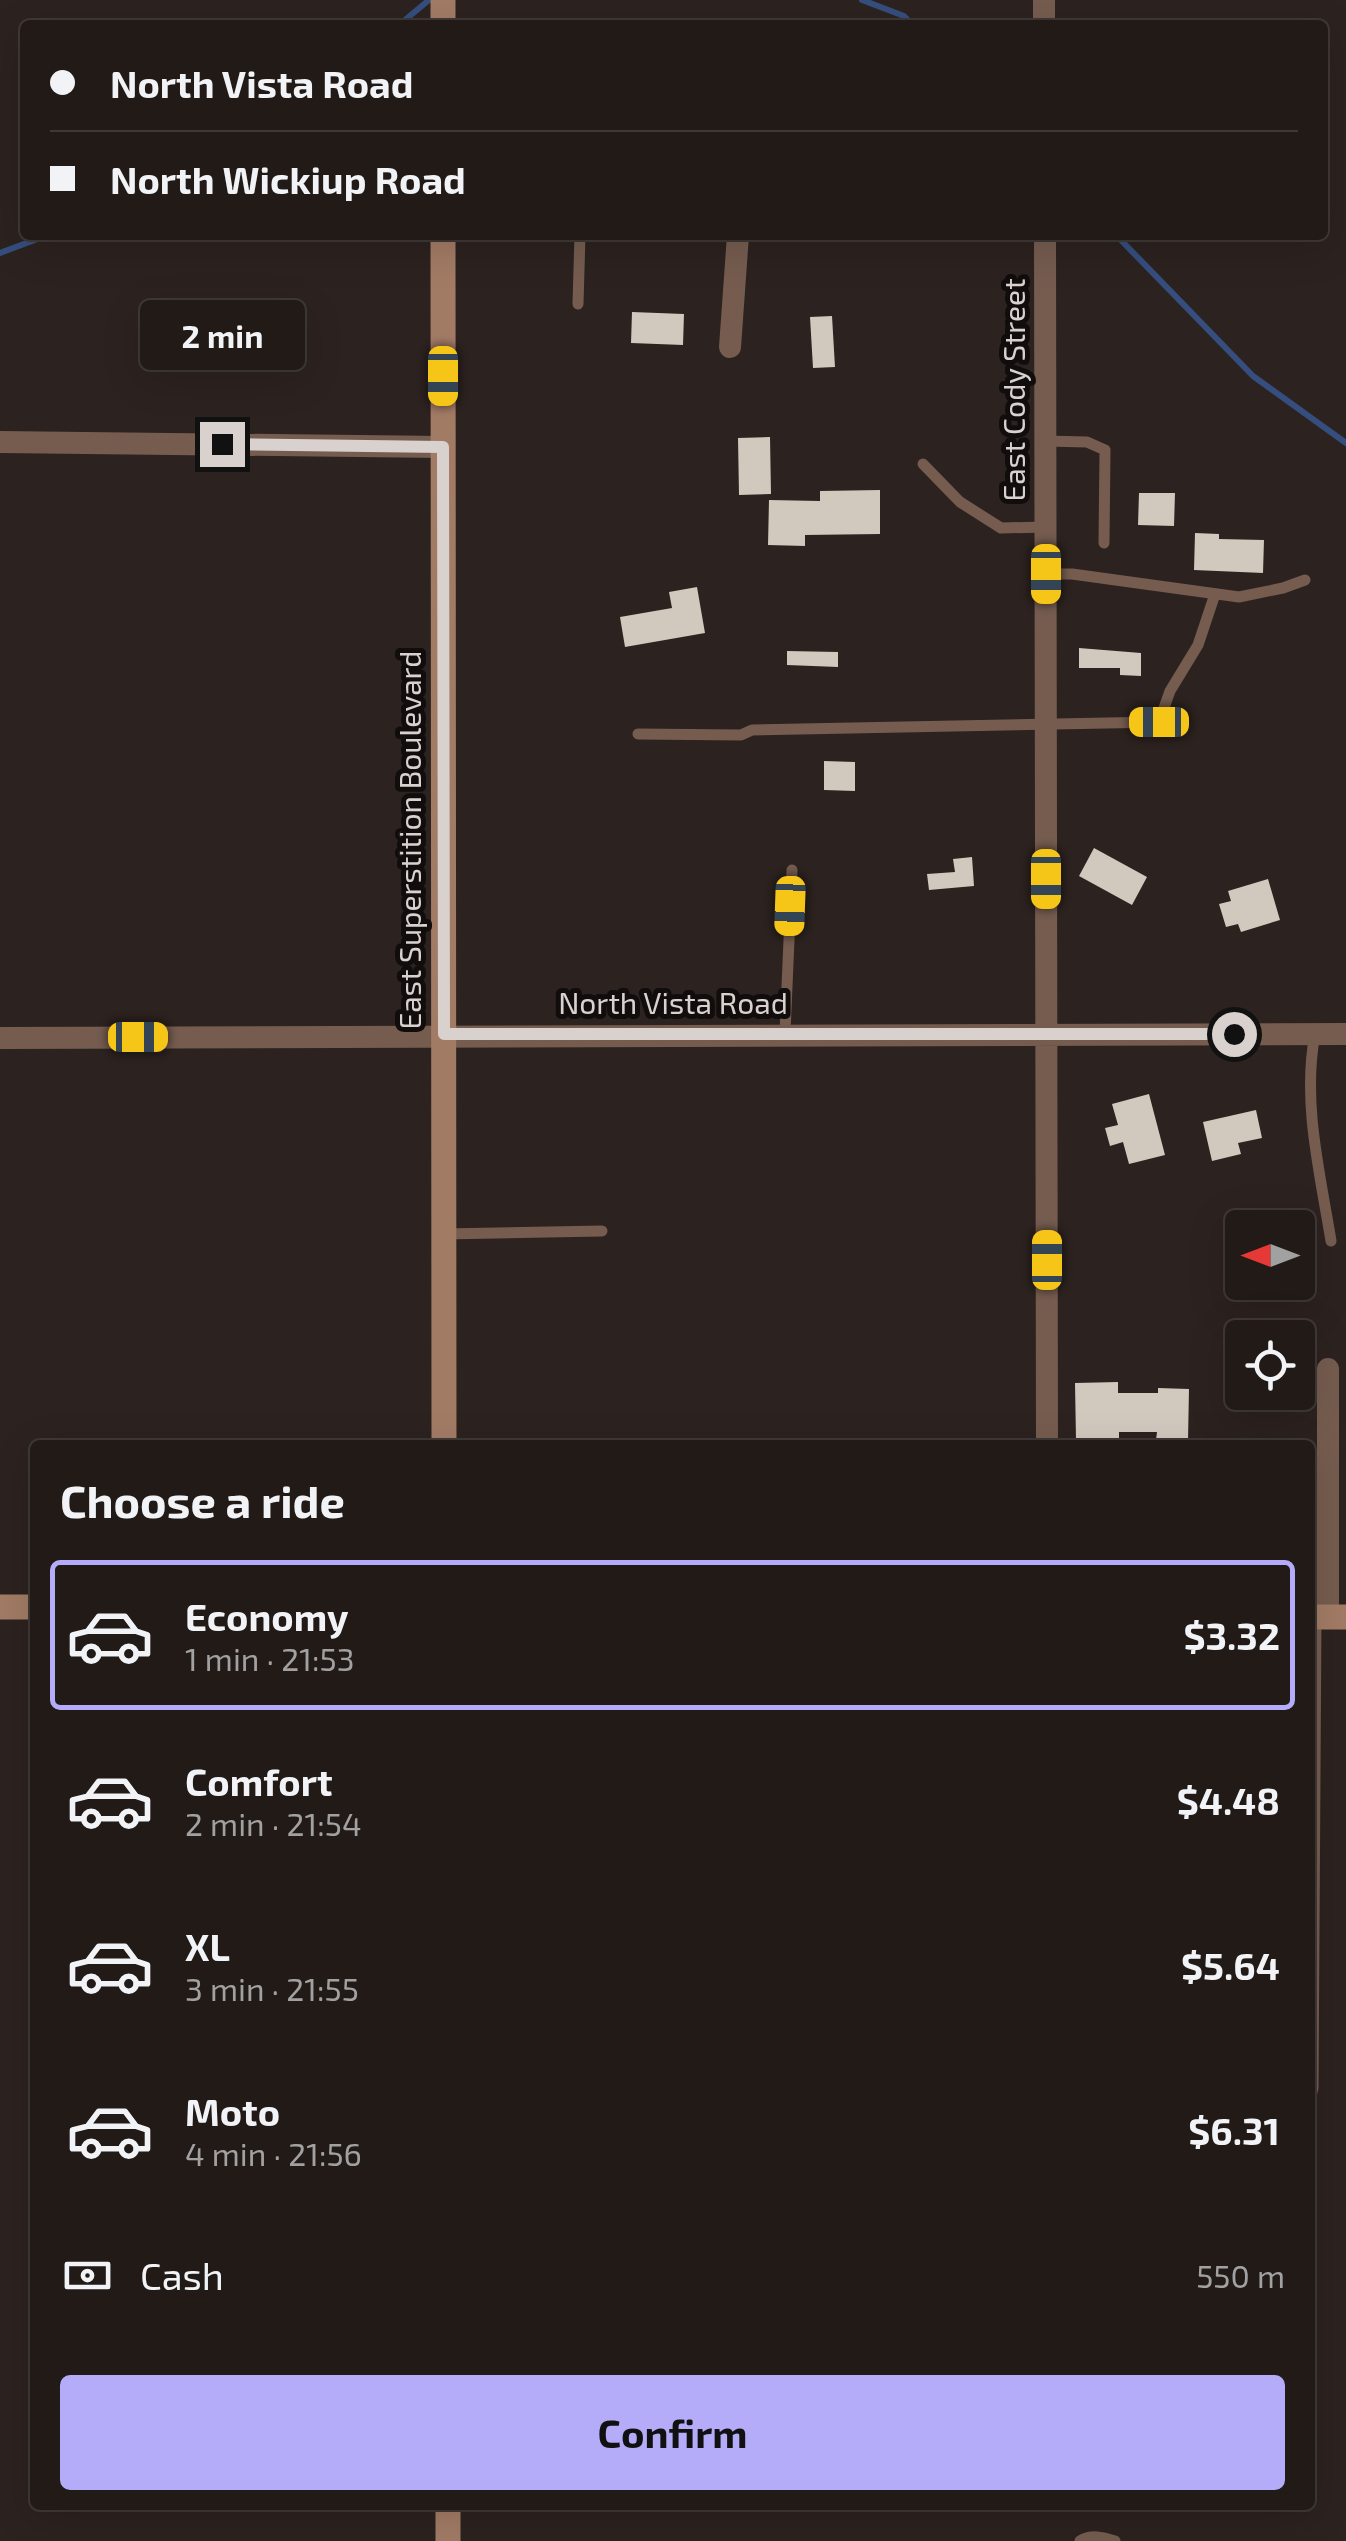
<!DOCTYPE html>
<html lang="en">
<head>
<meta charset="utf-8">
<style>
  body { margin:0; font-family:"Exo 2",sans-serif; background:#2d2724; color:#f1f3f6; height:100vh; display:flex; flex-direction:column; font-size:38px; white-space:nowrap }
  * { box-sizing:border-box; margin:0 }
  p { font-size:32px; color:#a2a1a1 }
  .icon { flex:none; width:55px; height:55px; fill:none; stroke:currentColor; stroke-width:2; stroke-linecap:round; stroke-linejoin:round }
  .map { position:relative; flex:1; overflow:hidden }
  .drawer { position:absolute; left:30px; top:1440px; width:1285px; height:1070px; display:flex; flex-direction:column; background:#211a17; border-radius:10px; box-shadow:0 10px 40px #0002,0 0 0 2px #3e3836 }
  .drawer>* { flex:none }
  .banner { position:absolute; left:20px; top:20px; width:1308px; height:220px; border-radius:10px; box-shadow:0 10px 40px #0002,0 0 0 2px #3e3836; display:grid; align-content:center; height:220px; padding:0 30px; background:#211a17 }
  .needle { width:65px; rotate:270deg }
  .fabs { position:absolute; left:1225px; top:1210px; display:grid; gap:20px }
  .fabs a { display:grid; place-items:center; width:90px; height:90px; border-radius:10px; background:#211a17; box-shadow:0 10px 40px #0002,0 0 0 2px #3e3836; font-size:50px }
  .end { position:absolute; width:45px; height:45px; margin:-22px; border:12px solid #d8d1ce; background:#111; box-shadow:0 0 0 5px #111 }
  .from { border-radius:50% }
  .bubble { position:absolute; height:70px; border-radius:10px; background:#211a17; box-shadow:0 10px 40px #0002,0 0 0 2px #3e3836; font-size:32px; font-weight:700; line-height:70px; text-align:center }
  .car { position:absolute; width:30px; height:60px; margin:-30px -15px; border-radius:12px; box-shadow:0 0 8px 2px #0007; background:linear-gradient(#f5c518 24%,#345 0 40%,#f5c518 0 76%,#345 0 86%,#f5c518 0) }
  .banner b { display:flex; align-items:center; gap:35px; height:95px; font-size:38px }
  .banner b+b { border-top:2px solid #3e3836 }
  .banner i { width:25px; height:25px; background:#f1f3f6 }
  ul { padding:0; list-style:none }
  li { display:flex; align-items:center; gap:30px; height:150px; margin:0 20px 15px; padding:0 10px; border:5px solid transparent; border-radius:10px }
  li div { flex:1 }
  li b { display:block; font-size:38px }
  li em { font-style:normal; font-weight:700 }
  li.on { border-color:#b4acf9 }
  li>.icon { width:90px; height:90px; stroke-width:1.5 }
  h2 { padding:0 30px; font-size:45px; line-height:120px }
  .pay { display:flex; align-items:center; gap:25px; height:110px; padding:0 30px; font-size:38px }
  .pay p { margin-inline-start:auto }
  .action { display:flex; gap:20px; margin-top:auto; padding:20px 30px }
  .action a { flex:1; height:115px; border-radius:10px; background:#b4acf9; color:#111; font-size:40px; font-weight:700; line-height:115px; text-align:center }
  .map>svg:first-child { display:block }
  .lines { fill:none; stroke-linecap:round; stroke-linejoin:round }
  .stream { stroke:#354e7e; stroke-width:6 }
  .building { fill:#d1c8be }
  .lane { stroke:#755c4f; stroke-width:11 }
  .street { stroke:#755c4f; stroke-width:22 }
  .secondary { stroke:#a27b65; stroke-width:25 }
  .route { stroke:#d8d1ce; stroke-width:12 }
  .labels { text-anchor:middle; stroke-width:10; stroke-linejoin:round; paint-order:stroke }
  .street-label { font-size:30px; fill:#d8d1ce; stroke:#110d0c }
</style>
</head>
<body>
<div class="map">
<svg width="1346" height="2541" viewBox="0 0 1346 2541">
  <rect width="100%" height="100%" fill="#2c221f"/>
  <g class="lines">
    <!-- stream -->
    <path class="stream" d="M862 0 904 16 913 25
      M399 25 429 0
      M1116 235 1253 376 1346 443
      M0 253 48 235"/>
  </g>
  <!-- building -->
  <path class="building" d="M632 312 684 314 683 345 631 343Z
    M832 316 835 367 813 368 810 317Z
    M770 437 771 494 739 495 738 438Z
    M880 490V534L805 535V546L768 545 769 500 820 501V491Z
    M1139 493H1175L1174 526 1138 525Z
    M1195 533 1219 534V539L1264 540 1263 573 1194 570Z
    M697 587 705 633 625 647 620 617 672 608 669 592Z
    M1079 648 1141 653V676L1120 675V668H1079Z
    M787 651 838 652V667L787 665Z
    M824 761 855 762V791L824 790Z
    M1094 848 1147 877 1132 905 1079 876Z
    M972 857 974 886 929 890 927 874 955 872 953 859Z
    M1268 879 1280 920 1241 932 1238 924 1226 927 1219 904 1231 901 1228 891Z
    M1149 1094 1165 1155 1129 1164 1123 1142 1110 1146 1105 1128 1118 1125 1112 1104Z
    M1256 1110 1262 1138 1238 1143 1241 1154 1212 1161 1203 1122Z
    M1118 1382V1393H1158V1388L1189 1389 1188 1441 1156 1440 1157 1432H1119V1440H1076L1075 1383Z"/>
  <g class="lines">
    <!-- lane -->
    <path class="lane" d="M578 304 580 235
      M1045 441 1087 442 1105 450 1104 543
      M923 464 960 502 1001 528 1045 527
      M1045 574H1072L1239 597 1283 588 1305 580
      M638 734 741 735 752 730 1159 722 1170 691 1198 645 1215 594
      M785 1033 792 870
      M1315 1034C1302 1102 1320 1173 1331 1241
      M444 1234 602 1231
      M1310 2100 1313 2088 1316 1617
      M1080 2541C1091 2534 1103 2537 1115 2541"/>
    <!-- street -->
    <path class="street" d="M1044 0V25
      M1045 235 1047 1445
      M730 347 738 235
      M0 442 443 447
      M0 1038 1346 1034
      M1328 1369V1617"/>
    <!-- secondary -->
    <path class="secondary" d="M443 0V25
      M443 235 444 1445
      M0 1607H35
      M1310 1617H1346
      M448 2505V2541"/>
  </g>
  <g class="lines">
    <!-- route -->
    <path class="route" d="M222 444 443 447 444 1034H1234"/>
  </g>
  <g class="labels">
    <!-- street labels -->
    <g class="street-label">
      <text transform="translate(1015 390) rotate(-90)" y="10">East Cody Street</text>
      <text transform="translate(411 840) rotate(-90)" y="10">East Superstition Boulevard</text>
      <text x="673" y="1014">North Vista Road</text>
    </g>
  </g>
</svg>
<div class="fabs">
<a><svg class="needle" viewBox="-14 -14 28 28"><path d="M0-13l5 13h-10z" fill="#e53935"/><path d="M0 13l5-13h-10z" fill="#a2a1a1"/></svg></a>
<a><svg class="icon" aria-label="locate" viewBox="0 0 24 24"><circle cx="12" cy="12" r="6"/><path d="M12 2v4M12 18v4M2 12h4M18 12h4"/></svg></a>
</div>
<i class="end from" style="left:1234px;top:1034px"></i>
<i class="end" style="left:222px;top:444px"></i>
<div class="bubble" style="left:140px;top:300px;width:165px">2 min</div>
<i class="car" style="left:443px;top:376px;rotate:180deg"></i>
<i class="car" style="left:1046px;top:574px;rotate:180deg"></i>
<i class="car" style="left:1159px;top:722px;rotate:270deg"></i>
<i class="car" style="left:1046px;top:879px;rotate:180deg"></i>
<i class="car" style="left:790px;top:906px;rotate:182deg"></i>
<i class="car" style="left:138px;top:1037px;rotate:90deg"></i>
<i class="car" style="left:1047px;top:1260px;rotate:0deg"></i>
<div class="banner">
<b><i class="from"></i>North Vista Road</b>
<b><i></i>North Wickiup Road</b>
</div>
<section class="drawer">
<h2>Choose a ride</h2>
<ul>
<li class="on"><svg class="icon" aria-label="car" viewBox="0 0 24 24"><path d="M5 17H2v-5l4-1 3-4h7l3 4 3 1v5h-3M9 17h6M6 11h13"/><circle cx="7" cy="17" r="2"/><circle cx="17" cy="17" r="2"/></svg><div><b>Economy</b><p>1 min · 21:53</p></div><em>$3.32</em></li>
<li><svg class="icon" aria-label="car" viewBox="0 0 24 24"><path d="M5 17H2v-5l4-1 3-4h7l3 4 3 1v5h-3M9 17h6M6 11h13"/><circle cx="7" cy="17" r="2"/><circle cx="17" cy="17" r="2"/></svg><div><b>Comfort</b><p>2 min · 21:54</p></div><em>$4.48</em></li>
<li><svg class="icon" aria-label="car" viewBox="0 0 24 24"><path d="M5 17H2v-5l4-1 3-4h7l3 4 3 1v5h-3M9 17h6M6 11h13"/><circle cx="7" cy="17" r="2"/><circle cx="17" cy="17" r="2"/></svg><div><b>XL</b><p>3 min · 21:55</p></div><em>$5.64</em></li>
<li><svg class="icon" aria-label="car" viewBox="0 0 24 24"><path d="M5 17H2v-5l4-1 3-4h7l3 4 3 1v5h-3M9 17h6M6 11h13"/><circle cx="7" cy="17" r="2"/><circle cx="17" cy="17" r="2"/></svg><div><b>Moto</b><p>4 min · 21:56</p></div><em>$6.31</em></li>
</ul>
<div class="pay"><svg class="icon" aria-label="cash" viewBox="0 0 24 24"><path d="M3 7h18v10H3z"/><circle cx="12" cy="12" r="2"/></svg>Cash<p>550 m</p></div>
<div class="action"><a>Confirm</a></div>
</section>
</div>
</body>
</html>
